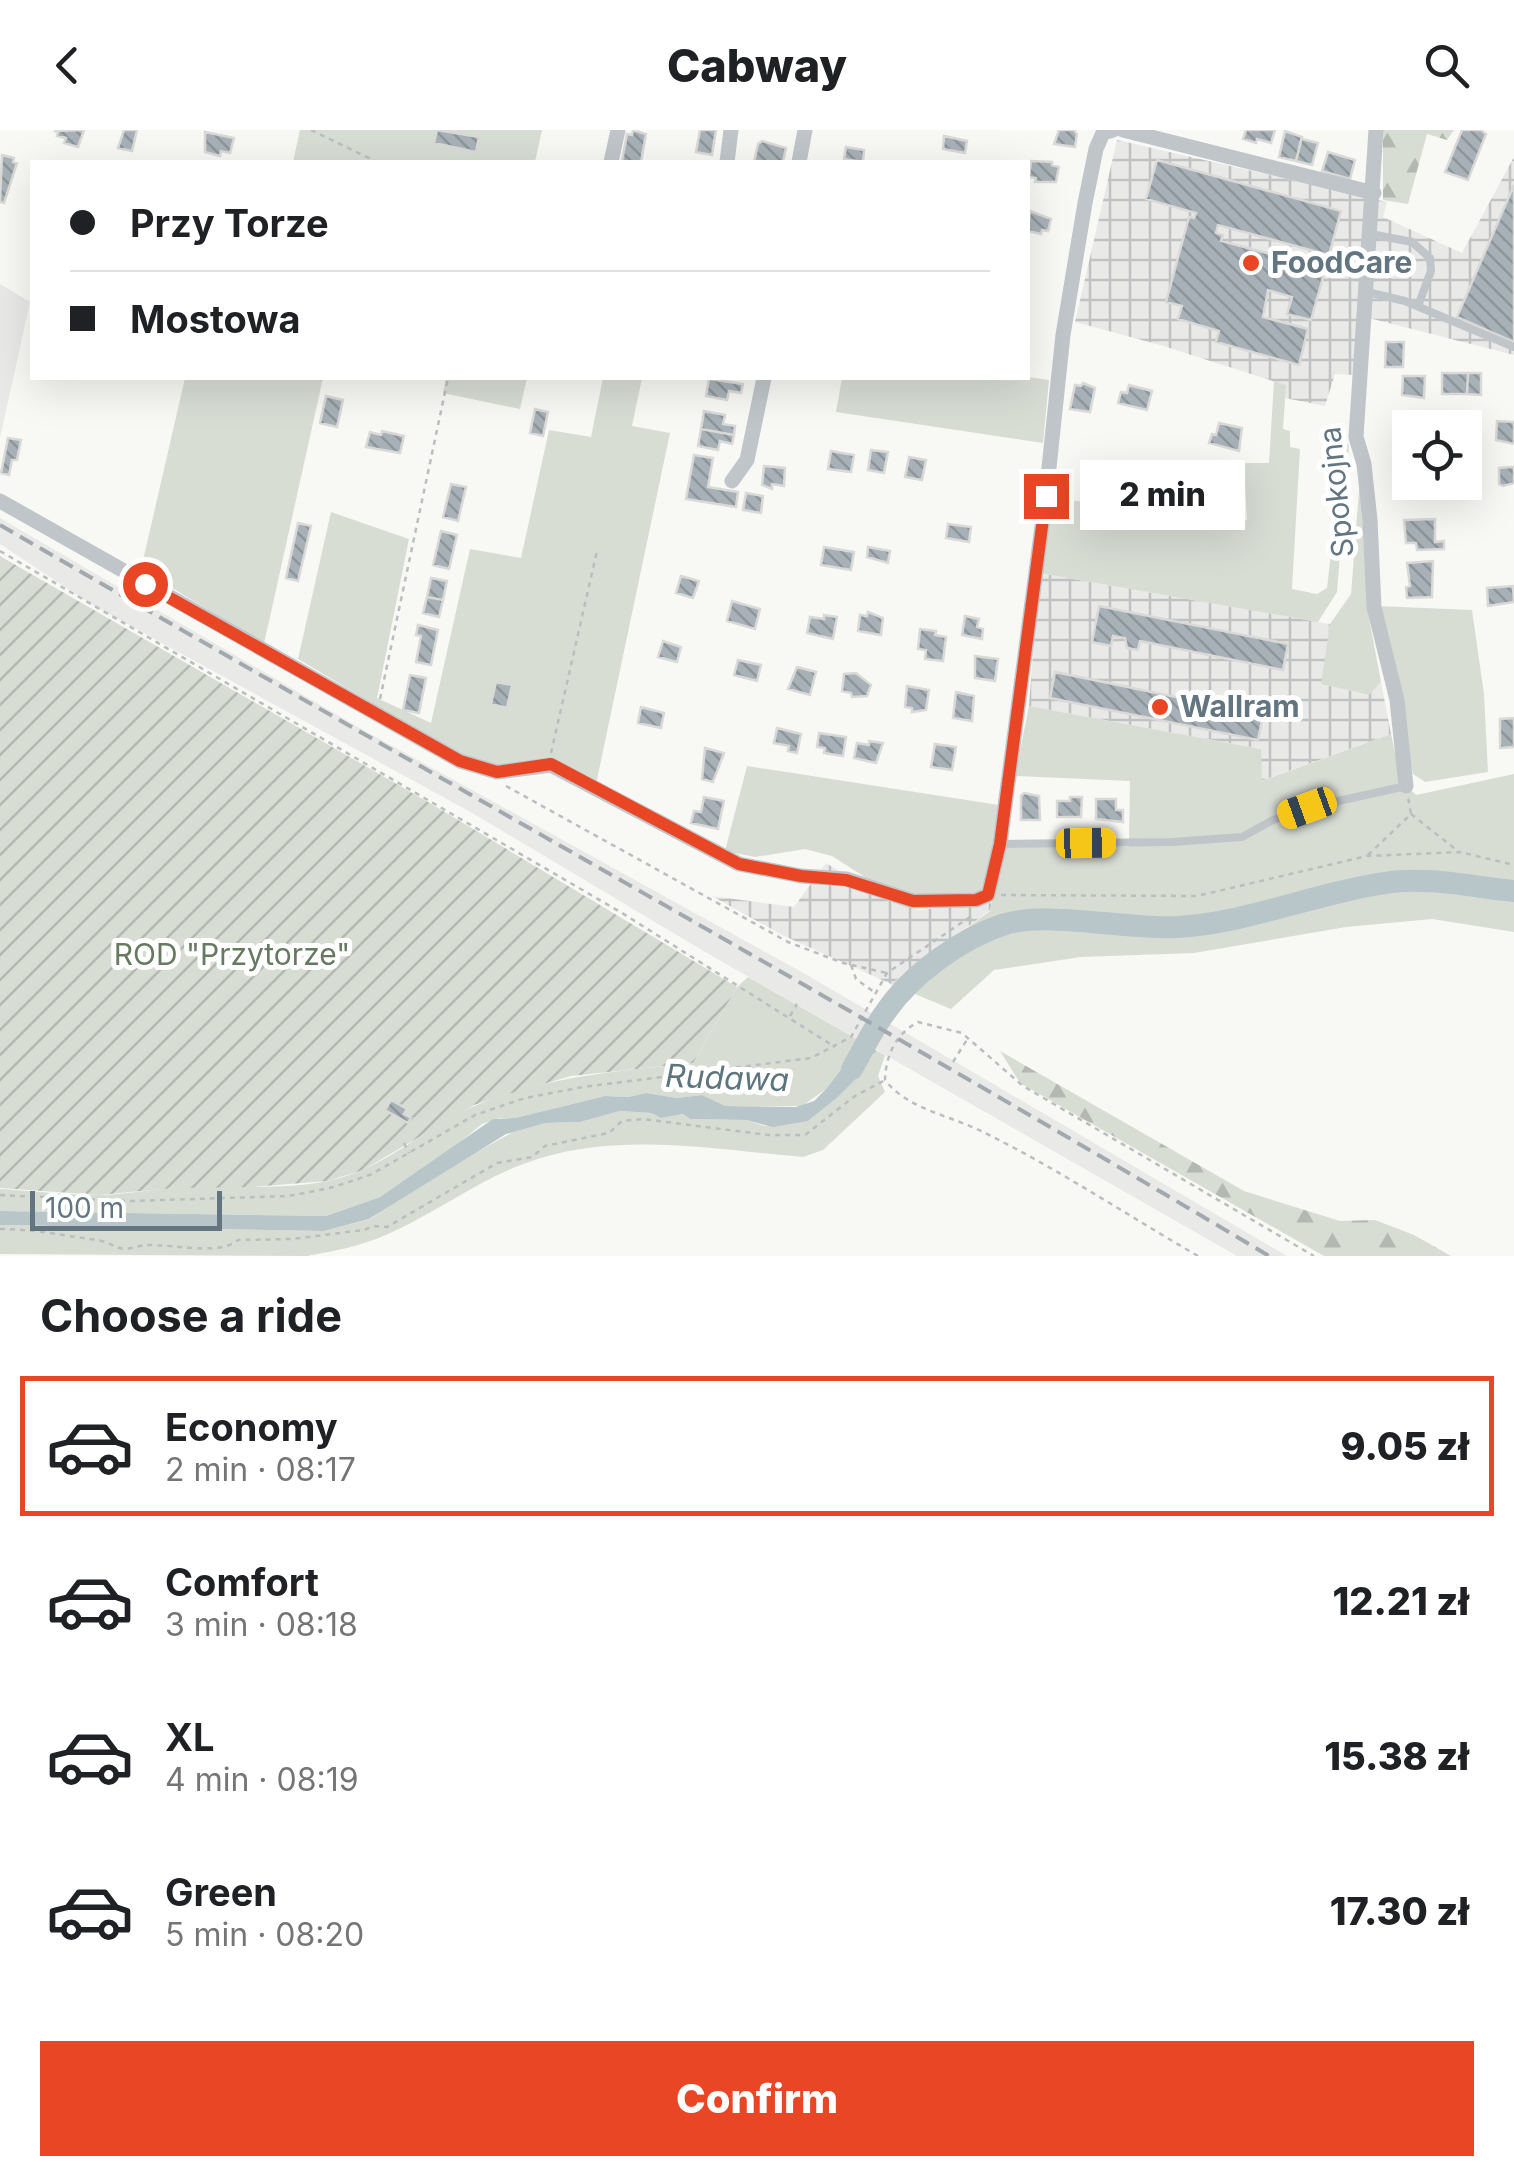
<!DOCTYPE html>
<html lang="en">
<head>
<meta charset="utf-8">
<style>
  body { margin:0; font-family:Inter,sans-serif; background:#f6f6f6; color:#202124; height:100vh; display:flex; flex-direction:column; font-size:38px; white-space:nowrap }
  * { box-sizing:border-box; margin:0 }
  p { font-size:32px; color:#757577 }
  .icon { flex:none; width:55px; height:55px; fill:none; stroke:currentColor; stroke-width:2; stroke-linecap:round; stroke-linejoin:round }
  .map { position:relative; height:1126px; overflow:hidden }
  .sheet { display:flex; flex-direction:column; background:#fff; flex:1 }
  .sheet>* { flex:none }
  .top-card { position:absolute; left:30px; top:30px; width:1000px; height:220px; border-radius:0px; box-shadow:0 10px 40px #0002; display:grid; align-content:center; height:220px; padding:0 40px; background:#fff }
  .controls { position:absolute; left:1392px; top:280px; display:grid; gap:20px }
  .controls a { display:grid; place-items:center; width:90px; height:90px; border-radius:0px; background:#fff; box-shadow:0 10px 40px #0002; font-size:50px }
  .scale { position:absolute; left:30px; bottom:25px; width:192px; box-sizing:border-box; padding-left:10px; border:5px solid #627581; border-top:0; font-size:28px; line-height:35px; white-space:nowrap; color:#627581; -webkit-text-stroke:8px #fff; paint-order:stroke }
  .end { position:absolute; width:45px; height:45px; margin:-22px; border:12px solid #e84625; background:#fff; box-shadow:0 0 0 5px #fff }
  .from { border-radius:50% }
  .bubble { position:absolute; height:70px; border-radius:0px; background:#fff; box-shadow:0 10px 40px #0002; font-size:32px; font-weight:800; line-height:70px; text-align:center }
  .car { position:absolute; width:30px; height:60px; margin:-30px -15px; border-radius:12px; box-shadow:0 0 8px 2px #0007; background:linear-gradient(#f5c518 24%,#345 0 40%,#f5c518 0 76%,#345 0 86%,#f5c518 0) }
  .top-card b { display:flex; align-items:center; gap:35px; height:95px; font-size:38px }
  .top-card b+b { border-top:2px solid #e0e0e0 }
  .top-card i { width:25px; height:25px; background:#202124 }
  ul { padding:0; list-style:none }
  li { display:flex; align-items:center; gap:30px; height:140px; margin:0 20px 15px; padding:0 20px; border:5px solid transparent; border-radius:0px }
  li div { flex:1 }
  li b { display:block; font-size:38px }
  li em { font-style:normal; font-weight:800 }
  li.current { border-color:#e84625 }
  li>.icon { width:90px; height:90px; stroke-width:1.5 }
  h2 { padding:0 40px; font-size:45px; line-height:120px }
  .action { display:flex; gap:20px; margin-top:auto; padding:20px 40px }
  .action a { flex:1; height:115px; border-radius:0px; background:#e84625; color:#fff; font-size:40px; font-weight:800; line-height:115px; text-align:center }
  header { display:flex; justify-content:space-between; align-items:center; height:130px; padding:0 40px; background:#fff; font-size:45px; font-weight:800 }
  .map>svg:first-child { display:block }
  .built { fill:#e9e9e8 }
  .industrial { fill:url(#industrial-grid) }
  .grass { fill:#d8ddd4 }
  .forest { fill:url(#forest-firs) }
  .garden { fill:url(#garden-furrows) }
  .water { fill:#b8c6c9 }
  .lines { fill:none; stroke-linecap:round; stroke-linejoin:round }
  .river { stroke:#b8c6c9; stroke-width:22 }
  .building { fill:url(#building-back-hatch); stroke:#d9d9d7; stroke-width:2.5 }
  .path { stroke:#babec0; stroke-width:2.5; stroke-dasharray:5 5; stroke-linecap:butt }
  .service { stroke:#c0c5c9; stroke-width:8 }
  .minor { stroke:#c0c5c9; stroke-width:15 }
  .rail { stroke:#a1a9af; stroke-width:4; stroke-dasharray:15 8; stroke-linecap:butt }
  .route { stroke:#e84625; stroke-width:12 }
  .poi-dot { fill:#e84625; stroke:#fff; stroke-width:4 }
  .labels { text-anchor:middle; stroke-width:10; stroke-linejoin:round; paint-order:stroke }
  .poi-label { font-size:30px; font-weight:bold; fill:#627581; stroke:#fff; text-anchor:start }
  .street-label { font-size:30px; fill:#627581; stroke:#fff }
  .park-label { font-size:30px; fill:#667961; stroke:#fff }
  .water-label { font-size:32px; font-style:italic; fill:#5d757c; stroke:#fff }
</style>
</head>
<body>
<header><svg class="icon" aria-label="back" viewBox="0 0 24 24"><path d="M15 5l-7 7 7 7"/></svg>Cabway<svg class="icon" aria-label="search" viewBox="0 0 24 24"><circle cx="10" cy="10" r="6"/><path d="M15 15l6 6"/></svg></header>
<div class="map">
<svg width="1514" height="1126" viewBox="0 0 1514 1126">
  <defs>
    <pattern id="industrial-grid" width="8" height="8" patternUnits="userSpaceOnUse" patternTransform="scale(2.5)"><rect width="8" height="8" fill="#e9e9e8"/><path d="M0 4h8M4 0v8" fill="none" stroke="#c0c1c1"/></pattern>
    <pattern id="forest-firs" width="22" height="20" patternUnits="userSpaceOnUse" patternTransform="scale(2.5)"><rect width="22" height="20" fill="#d8ddd4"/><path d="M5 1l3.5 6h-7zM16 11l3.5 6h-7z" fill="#b3b8b1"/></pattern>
    <pattern id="garden-furrows" width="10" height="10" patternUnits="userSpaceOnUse" patternTransform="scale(2.5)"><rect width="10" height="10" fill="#d8ddd4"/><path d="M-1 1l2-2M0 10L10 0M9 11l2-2" fill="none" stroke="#b3b8b1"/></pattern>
    <pattern id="building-back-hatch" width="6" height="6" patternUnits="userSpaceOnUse" patternTransform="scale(2.5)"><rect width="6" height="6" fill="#a7b1b7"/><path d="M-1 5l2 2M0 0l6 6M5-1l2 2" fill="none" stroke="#8b959a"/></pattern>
  </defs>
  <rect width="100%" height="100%" fill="#f8f8f5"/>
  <!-- built -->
  <path class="built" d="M0 154 30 172 0 308Z
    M0 388 358 597 807 845 1287 1126H1237L712 826 474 684 89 473 0 414Z"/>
  <!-- industrial -->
  <path class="industrial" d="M1117 10 1387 72 1383 87 1462 123 1514 27V225L1361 186 1353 245 1335 244 1325 276 1285 268V255L1160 215 1075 192Z
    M1039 443 1330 494 1322 554 1368 565 1381 552 1391 604 1261 651V619L1029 576Z
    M826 733 887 770 918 780 992 773 990 780 891 854 782 805 712 766 794 777Z"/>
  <!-- grass -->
  <path class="grass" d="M300 0H542L535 32H293Z
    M1028 247 1049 250 1043 313 836 282 842 248Z
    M185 248H323L264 514 141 439Z
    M446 248H527L520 279 443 263Z
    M603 248H642L632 296 670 303 595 659 548 639 496 640 470 631 298 529 331 382 409 409 377 568 431 593 470 419 521 428 549 300 591 307Z
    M1274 251 1286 255 1283 299 1290 301V317L1300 319 1292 459 1317 464 1327 458 1344 311 1349 315 1337 462 1318 492 1039 443 1050 368 1247 390 1244 333H1269Z
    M1361 335 1368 483 1381 552 1369 565 1321 554 1330 494 1351 464Z
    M1377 476 1472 480 1484 564 1488 642 1425 652 1413 644Z
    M1029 576 1261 619 1262 651 1391 604 1401 651 1416 665 1514 644V802L1432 789 1346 797 1194 823 1081 827 994 840 951 879 891 854 990 781 1005 716 1129 717 1130 651 1015 646Z
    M747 636 999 675 985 763 939 773 868 749 832 726 805 719 755 727 725 721Z
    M748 847 862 912 826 959 802 976H724L702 965 677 968 646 963 628 967 605 966 515 988H499L482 994 449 1021 380 1067 326 1086 0 1081V1059C33 1061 66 1065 99 1065 125 1065 150 1059 175 1058 226 1054 277 1061 328 1051 388 1038 424 997 477 975 546 946 620 941 693 933L737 857Z
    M877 921 885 925 878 946 885 962 823 1020 803 1027C710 1019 613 1000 523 1034 476 1052 434 1084 388 1104 362 1116 334 1121 307 1126L0 1124V1095L324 1101 370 1089 442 1041 513 1002 546 993 580 992 620 981 651 983 661 988 683 984 690 989 746 990 765 996 808 991 837 968 854 951 866 929Z"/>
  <!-- forest -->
  <path class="forest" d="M1383 0H1454L1447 10 1427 4 1408 74 1383 70Z
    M1000 921 1244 1061 1340 1091 1375 1090 1414 1105 1451 1126H1324L1020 953Z"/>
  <!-- garden -->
  <path class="garden" d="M0 426 428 672 737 857 693 933 571 946 508 964 474 975 363 1040 328 1051 252 1057 174 1058 99 1065 0 1058Z"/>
  <!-- water -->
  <path class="water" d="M862 912 877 921 866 929 854 951 837 968 808 991 773 997 746 990 690 989 683 984 661 988 651 983 620 981 580 992 546 993 506 1004 369 1089 324 1101 0 1095V1081L326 1086 380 1067 493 989 515 988 605 966 628 967 646 963 677 968 702 965 725 976 796 977 814 971 826 959Z"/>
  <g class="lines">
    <!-- river -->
    <path class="river" d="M852 939C863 920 873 898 887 880 912 844 961 809 1002 795 1046 780 1128 800 1177 797 1248 793 1315 763 1385 753 1426 746 1473 757 1514 761"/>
  </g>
  <!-- building -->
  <path class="building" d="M84 0 78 17 64 13 66 8 57 6 58 2 54 1Z
    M124 0H137L132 21 118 18Z
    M437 0 479 7 476 22 434 13Z
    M633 0 646 4 641 32 622 31 627 4 632 5Z
    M700 0H716L712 25 696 22Z
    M1059 0H1074L1077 4 1075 17 1054 14Z
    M1246 0H1275L1271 13 1257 9 1256 13 1243 9Z
    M1462 0H1481L1486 4 1468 50 1445 42Z
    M1285 1 1302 7 1296 31 1279 27Z
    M205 2 234 8 230 23 221 21 220 26 205 22Z
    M944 6 967 11 965 23 943 19Z
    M1302 6V9L1318 13 1312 35 1296 31Z
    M762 11 786 18 783 32H754L758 14Z
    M846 17 864 20 863 32 844 29Z
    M1328 22 1355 30 1350 49 1322 41Z
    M2 25 14 28 13 32 17 33 4 73 0 72Z
    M1157 30 1341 81 1329 125 1218 95 1216 103 1223 105 1221 111 1301 132 1303 126 1327 133 1311 190 1287 184 1292 167 1268 160 1263 187 1308 199 1299 235 1216 212 1219 201 1178 189 1182 176 1166 172 1189 87 1194 88 1196 83 1146 69Z
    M1031 31 1052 32V35L1059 37 1056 52H1035L1036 48 1029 47Z
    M1514 55V212L1457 187Z
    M1030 81 1051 89 1048 101 1042 100 1041 104 1028 101Z
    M1386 212H1404L1403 237H1385Z
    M1442 243H1468L1467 264H1442Z
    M1468 243H1481V265L1467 264Z
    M1403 246H1425L1424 268 1402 265Z
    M709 249 743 254 741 263 729 261 727 270 706 266Z
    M1083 253 1095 258 1090 282 1070 279 1075 255 1081 256Z
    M1129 255 1152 261 1147 280 1118 273 1121 262 1127 263Z
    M326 266 343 270 337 297 320 293Z
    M535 279 548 282 543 306 530 303Z
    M704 281 725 285 723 294 735 296 734 305 701 299Z
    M1497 291 1514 292V314L1496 310Z
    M1219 293 1242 298 1239 321 1209 313 1212 304 1216 305Z
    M701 299 734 305 732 314 720 311 718 320 698 316Z
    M382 301 404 306 400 323 366 317 370 302 381 305Z
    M8 308 21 310 17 330H12L9 345 1 343Z
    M871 320 888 322 884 343 868 340Z
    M831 321 854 325 851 342 828 339Z
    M694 325 713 328 708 357 738 362 736 377 686 369Z
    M909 327 926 330 922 350 905 347Z
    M764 336 785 338 784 356 772 354V359L762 355Z
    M1511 337H1514V353L1503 356 1499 354V338Z
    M1137 344H1157V348H1163V361H1137Z
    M1205 347V364H1175V348Z
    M451 354 466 357 458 391 443 387Z
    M746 363 763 366 761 383 743 380Z
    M1435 389V412L1444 411V419L1417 420 1416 413H1406L1404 390Z
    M298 393 311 396 298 451 286 448Z
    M948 394 971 397 969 412 946 408Z
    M441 401 457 405 449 439 433 435Z
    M824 417 854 422 851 440 821 435Z
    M868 417 890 421 888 433 867 427Z
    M1433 431 1432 467 1407 468 1406 457 1410 456 1407 433Z
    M681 446 699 451 693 468 676 463Z
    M431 448 447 451 443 470 427 467Z
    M1513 456 1514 472 1488 476 1487 458Z
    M427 467 443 470 439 487 423 483Z
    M732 471 760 479 755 499 727 491Z
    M1099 476 1288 514 1283 540 1140 511 1138 520 1127 518 1125 508 1113 506 1111 516 1092 512Z
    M868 482 883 488 881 505 858 501 860 485 867 486Z
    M824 485 837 487 833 509 807 503 810 487 824 489Z
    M965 486 979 489 977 497 983 499 982 509 962 505Z
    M418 495 438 500 431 535 416 532 421 506 416 505Z
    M920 499 936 501 935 505 946 507 943 531 925 529 926 520 918 519Z
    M663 511 681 517 677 532 658 527Z
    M975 526 998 529 995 551 975 548Z
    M738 530 761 535 757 551 734 545Z
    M797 537 816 542 810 565 788 559Z
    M1055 542 1263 585 1258 610 1050 568Z
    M856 543 871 555 867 566 852 567 851 563 842 561 844 544Z
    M410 545 426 548 419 583 403 580Z
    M496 552 512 555 507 578 491 574Z
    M907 556 929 560 926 580 912 582V578L905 577Z
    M956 562 974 566 972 591 953 588Z
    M641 577 664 583 661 598 638 593Z
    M1514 588V617L1500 618V589Z
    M777 598 801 604 797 623 788 621 789 616 774 613Z
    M819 603 846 607 843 626 824 623 825 618 817 617Z
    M869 611 883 613 876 633 854 628 857 613 869 615Z
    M935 614 956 617 952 640 931 637Z
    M705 618 724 623 713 652 702 649Z
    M1024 663 1039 666 1040 690H1021V666Z
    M704 667 724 671 718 699 691 693 694 681 701 682Z
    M1070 667H1082L1081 687H1057V671H1070Z
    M1096 669H1116V680H1123V692L1096 689Z
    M391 970 407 979 404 984 411 988 408 993 385 980Z"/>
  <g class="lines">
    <!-- path -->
    <path class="path" d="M311 0 377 32
      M0 421 622 783 835 917
      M380 569 448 248
      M551 623 597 421
      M506 656 788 812 843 833 887 843
      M1411 684 1459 722
      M1368 725 1411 684 1408 667
      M1001 765 1197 766 1367 726 1460 722 1514 735
      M851 835 856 849 874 862
      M790 886 797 874
      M953 932 968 908
      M404 1013 409 1023
      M0 1065 131 1071 289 1066 334 1057 372 1044 475 985 525 968 583 957 811 928 851 907 887 843 973 785
      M0 1099C33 1099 69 1106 102 1111 110 1113 116 1118 124 1119 132 1119 140 1115 147 1115 172 1114 220 1126 238 1110L292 1109 364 1100 373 1096 387 1097 497 1033 532 1027 545 1016 609 1003 622 991 643 989 768 1005H805L855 966 885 950
      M1198 1126C1127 1085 1058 1039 985 1003 953 986 908 980 885 950 886 924 896 904 918 892L962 903 1023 956 1314 1126"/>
    <!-- service -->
    <path class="service" d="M1371 104 1412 112 1430 128 1431 141 1418 176
      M1367 162 1405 171 1514 217
      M1000 714 1172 712 1242 707 1273 690 1307 678 1406 656"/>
    <!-- minor -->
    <path class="minor" d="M1123 0 1374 63
      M1376 0 1356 307 1364 334 1370 390 1374 477 1397 570 1406 656
      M611 32 618 0
      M727 32 731 0
      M799 32 805 0
      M732 351 747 330 764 248
      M0 371 460 631 497 642 551 635 739 734 801 746 846 749 913 771 976 770 988 765 1000 714 1046 366 1063 205 1085 73 1096 19 1103 3 1113 0"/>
    <!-- rail -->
    <path class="rail" d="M0 395C422 640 850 876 1269 1126"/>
  </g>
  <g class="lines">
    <!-- route -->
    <path class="route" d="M145 454 460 631 497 642 551 634 739 734 801 746 846 750 913 771 976 770 988 765 1000 714 1046 366"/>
  </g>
  <!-- markers -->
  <g class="poi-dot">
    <circle cx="1251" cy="133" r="10"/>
    <circle cx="1160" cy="577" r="10"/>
  </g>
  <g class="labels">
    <!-- poi labels -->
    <g class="poi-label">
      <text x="1271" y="143">FoodCare</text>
      <text x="1180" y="587">Wallram</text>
    </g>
    <!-- street labels -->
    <g class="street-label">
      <text transform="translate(1337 362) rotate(-96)" y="10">Spokojna</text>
    </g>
    <!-- park labels -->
    <g class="park-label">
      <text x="232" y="835">ROD "Przytorze"</text>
    </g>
    <!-- water labels -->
    <g class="water-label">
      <text transform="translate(727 948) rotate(2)" y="11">Rudawa</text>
    </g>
  </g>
</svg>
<div class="controls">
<a><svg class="icon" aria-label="locate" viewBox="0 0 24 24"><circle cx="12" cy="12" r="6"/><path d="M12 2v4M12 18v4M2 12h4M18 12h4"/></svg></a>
</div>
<div class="scale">100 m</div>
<i class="end from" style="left:145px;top:454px"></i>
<i class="end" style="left:1046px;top:366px"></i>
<div class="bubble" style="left:1080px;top:330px;width:165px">2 min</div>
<i class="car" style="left:1307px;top:678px;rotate:250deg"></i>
<i class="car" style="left:1086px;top:713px;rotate:89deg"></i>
<div class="top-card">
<b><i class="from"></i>Przy Torze</b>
<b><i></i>Mostowa</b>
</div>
</div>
<section class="sheet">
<h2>Choose a ride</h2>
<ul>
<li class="current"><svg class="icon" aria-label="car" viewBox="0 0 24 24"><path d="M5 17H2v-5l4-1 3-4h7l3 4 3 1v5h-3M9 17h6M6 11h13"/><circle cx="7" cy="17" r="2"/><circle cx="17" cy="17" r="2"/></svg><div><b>Economy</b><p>2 min · 08:17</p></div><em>9.05 zł</em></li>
<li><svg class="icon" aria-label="car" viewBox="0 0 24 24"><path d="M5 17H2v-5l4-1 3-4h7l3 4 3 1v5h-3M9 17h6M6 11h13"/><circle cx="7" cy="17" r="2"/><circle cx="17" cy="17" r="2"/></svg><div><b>Comfort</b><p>3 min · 08:18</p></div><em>12.21 zł</em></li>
<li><svg class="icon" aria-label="car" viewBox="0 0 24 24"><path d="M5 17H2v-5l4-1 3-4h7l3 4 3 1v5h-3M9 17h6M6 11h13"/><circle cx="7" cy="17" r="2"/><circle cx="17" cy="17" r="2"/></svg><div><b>XL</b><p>4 min · 08:19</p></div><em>15.38 zł</em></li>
<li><svg class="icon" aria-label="car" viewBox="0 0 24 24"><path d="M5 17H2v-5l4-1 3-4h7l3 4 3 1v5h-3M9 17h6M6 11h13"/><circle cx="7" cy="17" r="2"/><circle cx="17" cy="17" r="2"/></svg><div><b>Green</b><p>5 min · 08:20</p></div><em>17.30 zł</em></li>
</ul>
<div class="action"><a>Confirm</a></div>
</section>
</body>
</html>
